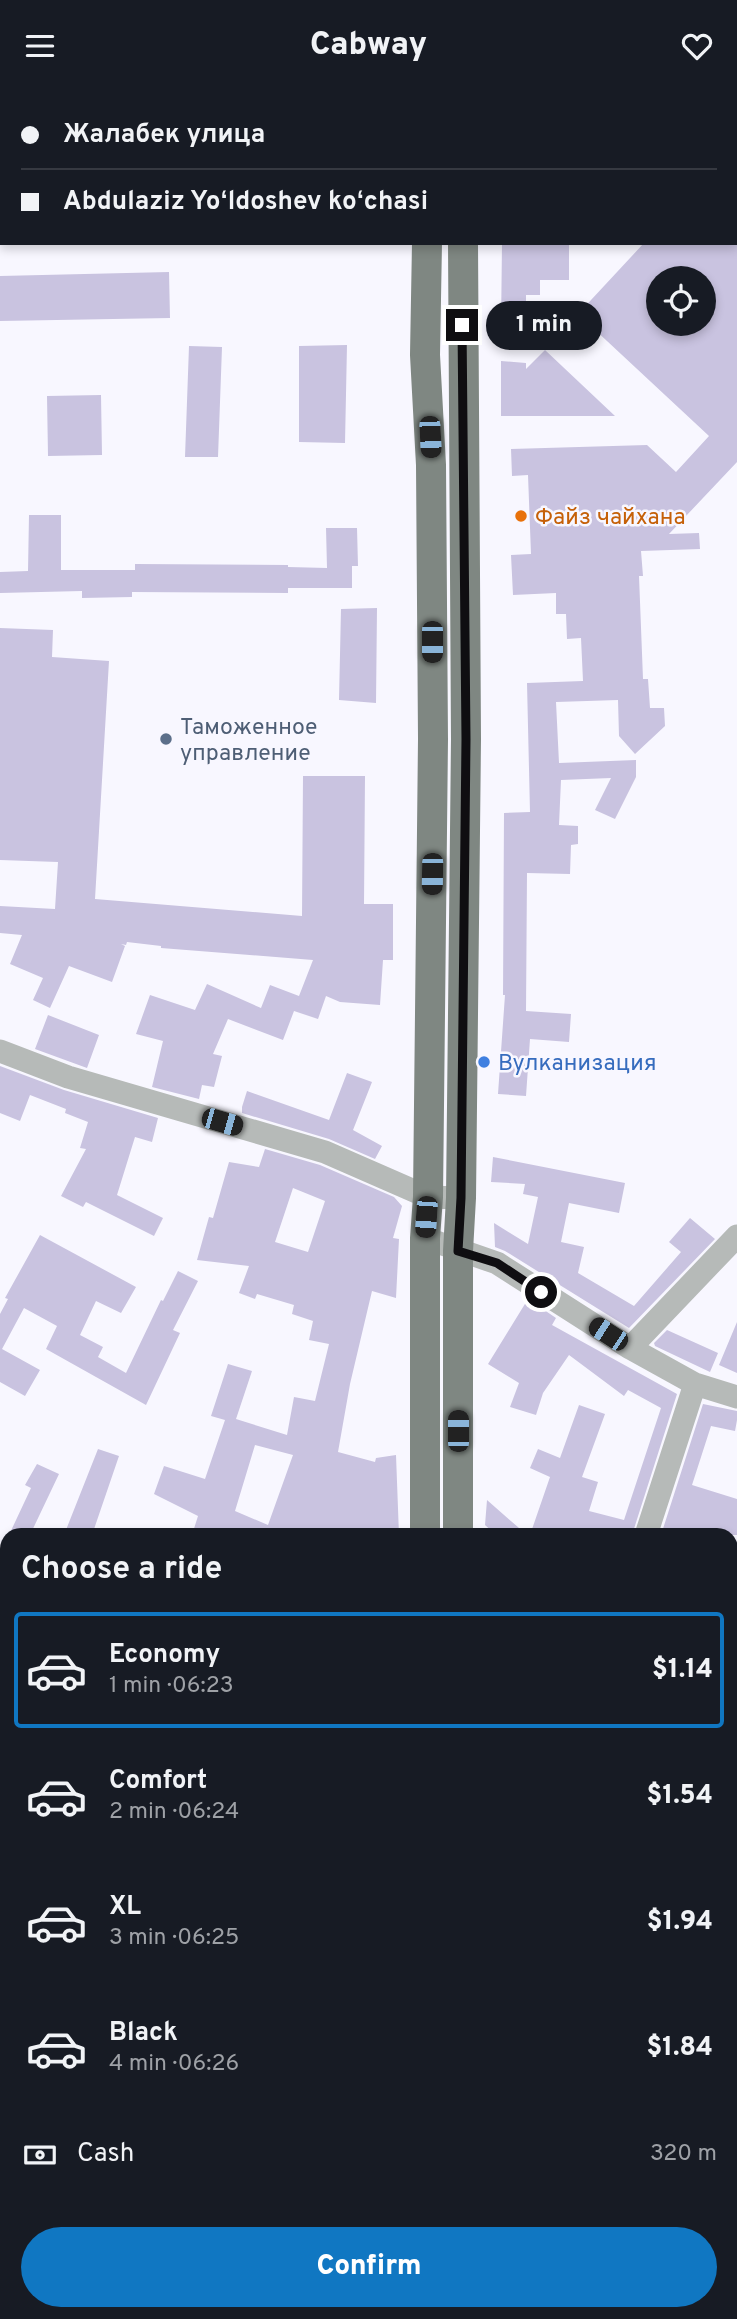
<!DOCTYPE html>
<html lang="en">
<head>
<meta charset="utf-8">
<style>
  body { margin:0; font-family:Overpass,sans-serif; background:#20242c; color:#f1f3f6; height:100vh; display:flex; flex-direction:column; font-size:26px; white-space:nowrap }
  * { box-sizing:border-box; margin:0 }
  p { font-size:23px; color:#9ea1a6 }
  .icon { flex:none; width:38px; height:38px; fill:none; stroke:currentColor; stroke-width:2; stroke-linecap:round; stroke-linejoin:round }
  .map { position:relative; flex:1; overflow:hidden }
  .sheet { position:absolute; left:0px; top:1437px; width:738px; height:793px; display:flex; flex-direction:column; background:#171b24; border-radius:21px 21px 0 0; box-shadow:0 4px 10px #0003 }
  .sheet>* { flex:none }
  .top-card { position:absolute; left:0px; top:0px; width:738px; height:154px; box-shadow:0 4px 10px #0003; display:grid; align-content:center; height:154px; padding:0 21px; background:#171b24 }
  .fabs { position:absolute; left:646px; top:175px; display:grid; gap:14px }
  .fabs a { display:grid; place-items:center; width:70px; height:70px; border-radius:50%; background:#171b24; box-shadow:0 4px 10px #0003; font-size:35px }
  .end { position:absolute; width:32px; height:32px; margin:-16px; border:9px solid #0f0e11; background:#fff; box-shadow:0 0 0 4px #fff }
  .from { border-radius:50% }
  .bubble { position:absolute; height:49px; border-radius:24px; background:#171b24; box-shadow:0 4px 10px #0003; font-size:23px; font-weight:800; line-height:49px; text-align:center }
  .car { position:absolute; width:21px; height:42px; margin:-21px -10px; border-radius:9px; box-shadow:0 0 5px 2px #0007; background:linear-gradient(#222 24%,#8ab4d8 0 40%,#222 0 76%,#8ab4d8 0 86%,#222 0) }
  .top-card b { display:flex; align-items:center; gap:24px; height:66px; font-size:26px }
  .top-card b+b { border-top:2px solid #363941 }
  .top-card i { width:18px; height:18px; background:#f1f3f6 }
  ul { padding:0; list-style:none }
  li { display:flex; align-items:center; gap:21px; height:116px; margin:0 14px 10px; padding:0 7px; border:4px solid transparent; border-radius:7px }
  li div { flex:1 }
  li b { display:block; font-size:26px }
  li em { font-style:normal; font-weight:800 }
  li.on { border-color:#1077c2 }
  li>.icon { width:63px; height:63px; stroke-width:1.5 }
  h2 { padding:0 21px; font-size:32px; line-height:84px }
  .pay { display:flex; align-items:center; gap:18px; height:77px; padding:0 21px; font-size:26px }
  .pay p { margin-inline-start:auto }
  .button { display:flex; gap:14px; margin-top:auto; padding:14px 21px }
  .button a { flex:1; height:80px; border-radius:42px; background:#1077c2; color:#fff; font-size:28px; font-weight:800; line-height:80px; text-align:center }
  header { display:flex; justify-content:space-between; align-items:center; height:91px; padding:0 21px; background:#171b24; font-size:32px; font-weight:800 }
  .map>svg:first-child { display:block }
  .building { fill:#c9c3e0; fill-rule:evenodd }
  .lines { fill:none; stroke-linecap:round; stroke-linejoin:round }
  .minor { stroke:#b6bab8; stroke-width:23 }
  .major { stroke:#7f8782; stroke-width:30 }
  .route { stroke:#0f0e11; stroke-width:9 }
  .food-dot { fill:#e8710a; stroke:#f8f7ff; stroke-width:2.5 }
  .service-dot { fill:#5c6f8a; stroke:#f8f7ff; stroke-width:2.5 }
  .shop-dot { fill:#3f7fe0; stroke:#f8f7ff; stroke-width:2.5 }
  .labels { text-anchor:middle; stroke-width:5; stroke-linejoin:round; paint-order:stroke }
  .food-label { font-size:23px; fill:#c56008; stroke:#f8f7ff; text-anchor:start }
  .service-label { font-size:23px; fill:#4e5e75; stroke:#f8f7ff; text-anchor:start }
  .shop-label { font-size:23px; fill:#366cbe; stroke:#f8f7ff; text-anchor:start }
</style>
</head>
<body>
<header><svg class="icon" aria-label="menu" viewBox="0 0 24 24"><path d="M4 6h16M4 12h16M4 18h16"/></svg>Cabway<svg class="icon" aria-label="heart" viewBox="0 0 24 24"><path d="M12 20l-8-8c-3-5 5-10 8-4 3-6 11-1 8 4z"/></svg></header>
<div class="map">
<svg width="737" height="2228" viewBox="0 0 737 2228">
  <rect width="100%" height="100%" fill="#f8f7ff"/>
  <!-- building -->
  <path class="building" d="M502 152H569V189H540V204H526V237H501Z
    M644 152H737V371L669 443 699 442 700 458 641 460 643 485H639L643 588H648L650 617H664L665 635 635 663 619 645 618 609 556 611 559 672 636 669V686L615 728 595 719 611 687 561 689 559 734 578 735V753L571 754 570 783 527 782 526 920 571 923 569 951 530 948 526 1005 498 1003 505 904H503L504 722 530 721 527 592 583 590 581 547 567 548 566 523H556V502L513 504 511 464 531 463 528 384 512 385 511 358 647 354 676 381 709 345 578 223ZM658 187H704V233H658Z
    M169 181 170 227 0 230V185Z
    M347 254 345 352 299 351V255Z
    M189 255 222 256 218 366H185Z
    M545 259 615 325H501V270L526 272V278Z
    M101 304 102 364 48 365 47 305Z
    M29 424H61V479H135V473L288 474V476L327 477 326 437H357L358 475H352V497H288V502L132 501V506L82 507V500L0 502V481L28 480Z
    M377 517 376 612 339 609 341 518Z
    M0 537 53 539 52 566 109 570 95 808 302 825 303 685H365L364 813H393V869H383L380 914 340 911 326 905 318 928 294 920 283 949 228 928 213 963 222 965 214 996 202 994 199 1008 152 996 163 950 136 943 150 904 195 919 207 893 261 917 270 894 299 905 313 869 161 857V855L127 851 126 854 121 853 125 855 112 891 69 875 50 917 33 909 43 887 10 873 22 844 0 842V815L55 818 58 771 0 769Z
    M48 924 99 944 87 977 35 958Z
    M0 975 64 999 158 1027 152 1051 135 1046 117 1104 163 1127 154 1145 86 1111 83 1116 61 1105 86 1058 80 1057 88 1031 65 1022 66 1018 30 1004 20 1030 0 1022Z
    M347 982 372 991 353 1039 382 1055 375 1068 329 1048 242 1022V1016L247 1000 329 1029Z
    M265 1058 320 1074 394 1106 402 1115 393 1147 399 1148 396 1207 372 1200 350 1293 338 1361 375 1371 376 1367 396 1364 399 1444H192L198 1425 154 1403 164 1375 205 1388 225 1329 211 1325 228 1273 252 1280 236 1328 287 1344 294 1306 315 1310 329 1253 309 1249 313 1230 292 1223 294 1214 257 1203 255 1208 239 1202 249 1175 197 1169 209 1126 213 1127 229 1071 259 1076ZM293 1097 325 1110 308 1161 275 1151ZM255 1354 293 1364 268 1434 235 1420Z
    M493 1066 625 1092 619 1122 569 1112 561 1151 584 1156 578 1182 634 1215 681 1161 669 1151 690 1127 715 1148 629 1237 505 1160 495 1156 494 1132 528 1153 538 1106 523 1103 525 1093 491 1091Z
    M40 1144 136 1196 121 1222 96 1210 80 1244 103 1256 98 1266 126 1282 161 1209 163 1210 178 1180 198 1190 173 1239 180 1242 146 1314 46 1258 57 1235 24 1217 2 1258 40 1279 25 1305 0 1291V1223L8 1208 5 1207Z
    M528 1208 556 1227 552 1234 677 1303 632 1444H530L550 1386 530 1377 538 1358 560 1367 579 1314 605 1323 582 1386 598 1391 589 1420 624 1429 661 1317 628 1299 624 1305 569 1264 543 1302 536 1324 510 1316 519 1292 488 1273Z
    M737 1231V1282L719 1274Z
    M667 1239 718 1262 710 1281 655 1255 654 1252Z
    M703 1313 737 1320V1329L735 1340 711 1335 692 1394 737 1408V1444H661Z
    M98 1358 119 1365 92 1444H64Z
    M37 1373 59 1383 30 1444H9L31 1397 25 1394Z
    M487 1409 527 1444H496L485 1434Z"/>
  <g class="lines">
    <!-- minor -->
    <path class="minor" d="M0 960 68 986 325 1061 428 1106 461 1107
      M425 1147 497 1172 630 1257 695 1293 737 1306
      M630 1257 737 1145
      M646 1444 695 1293
      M732 1655 737 1653
      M0 1893H7
      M732 2103H737"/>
    <!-- major -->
    <path class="major" d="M430 2V0
      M464 2V0
      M425 1444V1147L428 1106 433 648 431 374 425 264 427 152
      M458 1444V1160L461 1107 466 648 463 152
      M437 2222 438 2228
      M472 2228V2222"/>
  </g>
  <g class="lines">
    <!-- route -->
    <path class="route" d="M462 234 466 648 461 1107 458 1160 497 1172 541 1201"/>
  </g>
  <!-- markers -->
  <circle class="food-dot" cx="521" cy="425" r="7"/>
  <circle class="service-dot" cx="166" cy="648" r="7"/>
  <circle class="shop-dot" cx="484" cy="971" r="7"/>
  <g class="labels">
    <!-- food labels -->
    <g class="food-label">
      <text x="535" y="433">Файз чайхана</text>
    </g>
    <!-- service labels -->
    <g class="service-label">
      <text x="180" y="643">Таможенное<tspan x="180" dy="26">управление</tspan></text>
    </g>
    <!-- shop labels -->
    <g class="shop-label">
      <text x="498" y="979">Вулканизация</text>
    </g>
  </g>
</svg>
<div class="fabs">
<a><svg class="icon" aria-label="locate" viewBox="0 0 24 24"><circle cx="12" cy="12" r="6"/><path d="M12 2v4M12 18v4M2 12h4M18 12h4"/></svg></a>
</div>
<i class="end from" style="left:541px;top:1201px"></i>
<i class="end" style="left:462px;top:234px"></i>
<div class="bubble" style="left:486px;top:210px;width:116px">1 min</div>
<i class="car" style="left:430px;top:346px;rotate:177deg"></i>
<i class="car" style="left:432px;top:551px;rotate:180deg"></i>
<i class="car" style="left:432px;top:783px;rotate:181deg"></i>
<i class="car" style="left:222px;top:1031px;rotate:106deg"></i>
<i class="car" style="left:426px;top:1126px;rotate:184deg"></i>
<i class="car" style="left:608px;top:1243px;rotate:303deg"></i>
<i class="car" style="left:458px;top:1340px;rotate:0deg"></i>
<div class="top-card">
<b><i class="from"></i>Жалабек улица</b>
<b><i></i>Abdulaziz Yoʻldoshev koʻchasi</b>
</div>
<section class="sheet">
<h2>Choose a ride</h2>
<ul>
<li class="on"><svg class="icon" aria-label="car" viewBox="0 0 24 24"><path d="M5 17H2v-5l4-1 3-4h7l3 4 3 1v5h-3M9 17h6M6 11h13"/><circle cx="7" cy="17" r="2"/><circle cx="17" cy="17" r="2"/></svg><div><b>Economy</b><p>1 min · 06:23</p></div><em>$1.14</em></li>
<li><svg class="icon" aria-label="car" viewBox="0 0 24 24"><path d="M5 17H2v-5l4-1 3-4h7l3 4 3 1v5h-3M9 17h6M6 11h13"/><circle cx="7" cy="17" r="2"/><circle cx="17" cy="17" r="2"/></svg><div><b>Comfort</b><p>2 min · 06:24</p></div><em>$1.54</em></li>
<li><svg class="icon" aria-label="car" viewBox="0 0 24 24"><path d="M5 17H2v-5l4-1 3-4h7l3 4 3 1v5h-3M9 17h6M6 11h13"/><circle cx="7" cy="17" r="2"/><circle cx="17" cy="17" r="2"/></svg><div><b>XL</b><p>3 min · 06:25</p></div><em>$1.94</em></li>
<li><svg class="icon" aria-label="car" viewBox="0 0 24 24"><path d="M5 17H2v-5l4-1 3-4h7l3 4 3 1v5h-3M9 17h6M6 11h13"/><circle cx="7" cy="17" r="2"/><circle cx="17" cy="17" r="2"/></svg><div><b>Black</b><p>4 min · 06:26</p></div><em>$1.84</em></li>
</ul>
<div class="pay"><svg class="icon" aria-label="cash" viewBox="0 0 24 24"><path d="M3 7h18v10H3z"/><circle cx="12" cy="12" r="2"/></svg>Cash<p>320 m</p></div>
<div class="button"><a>Confirm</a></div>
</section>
</div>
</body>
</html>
